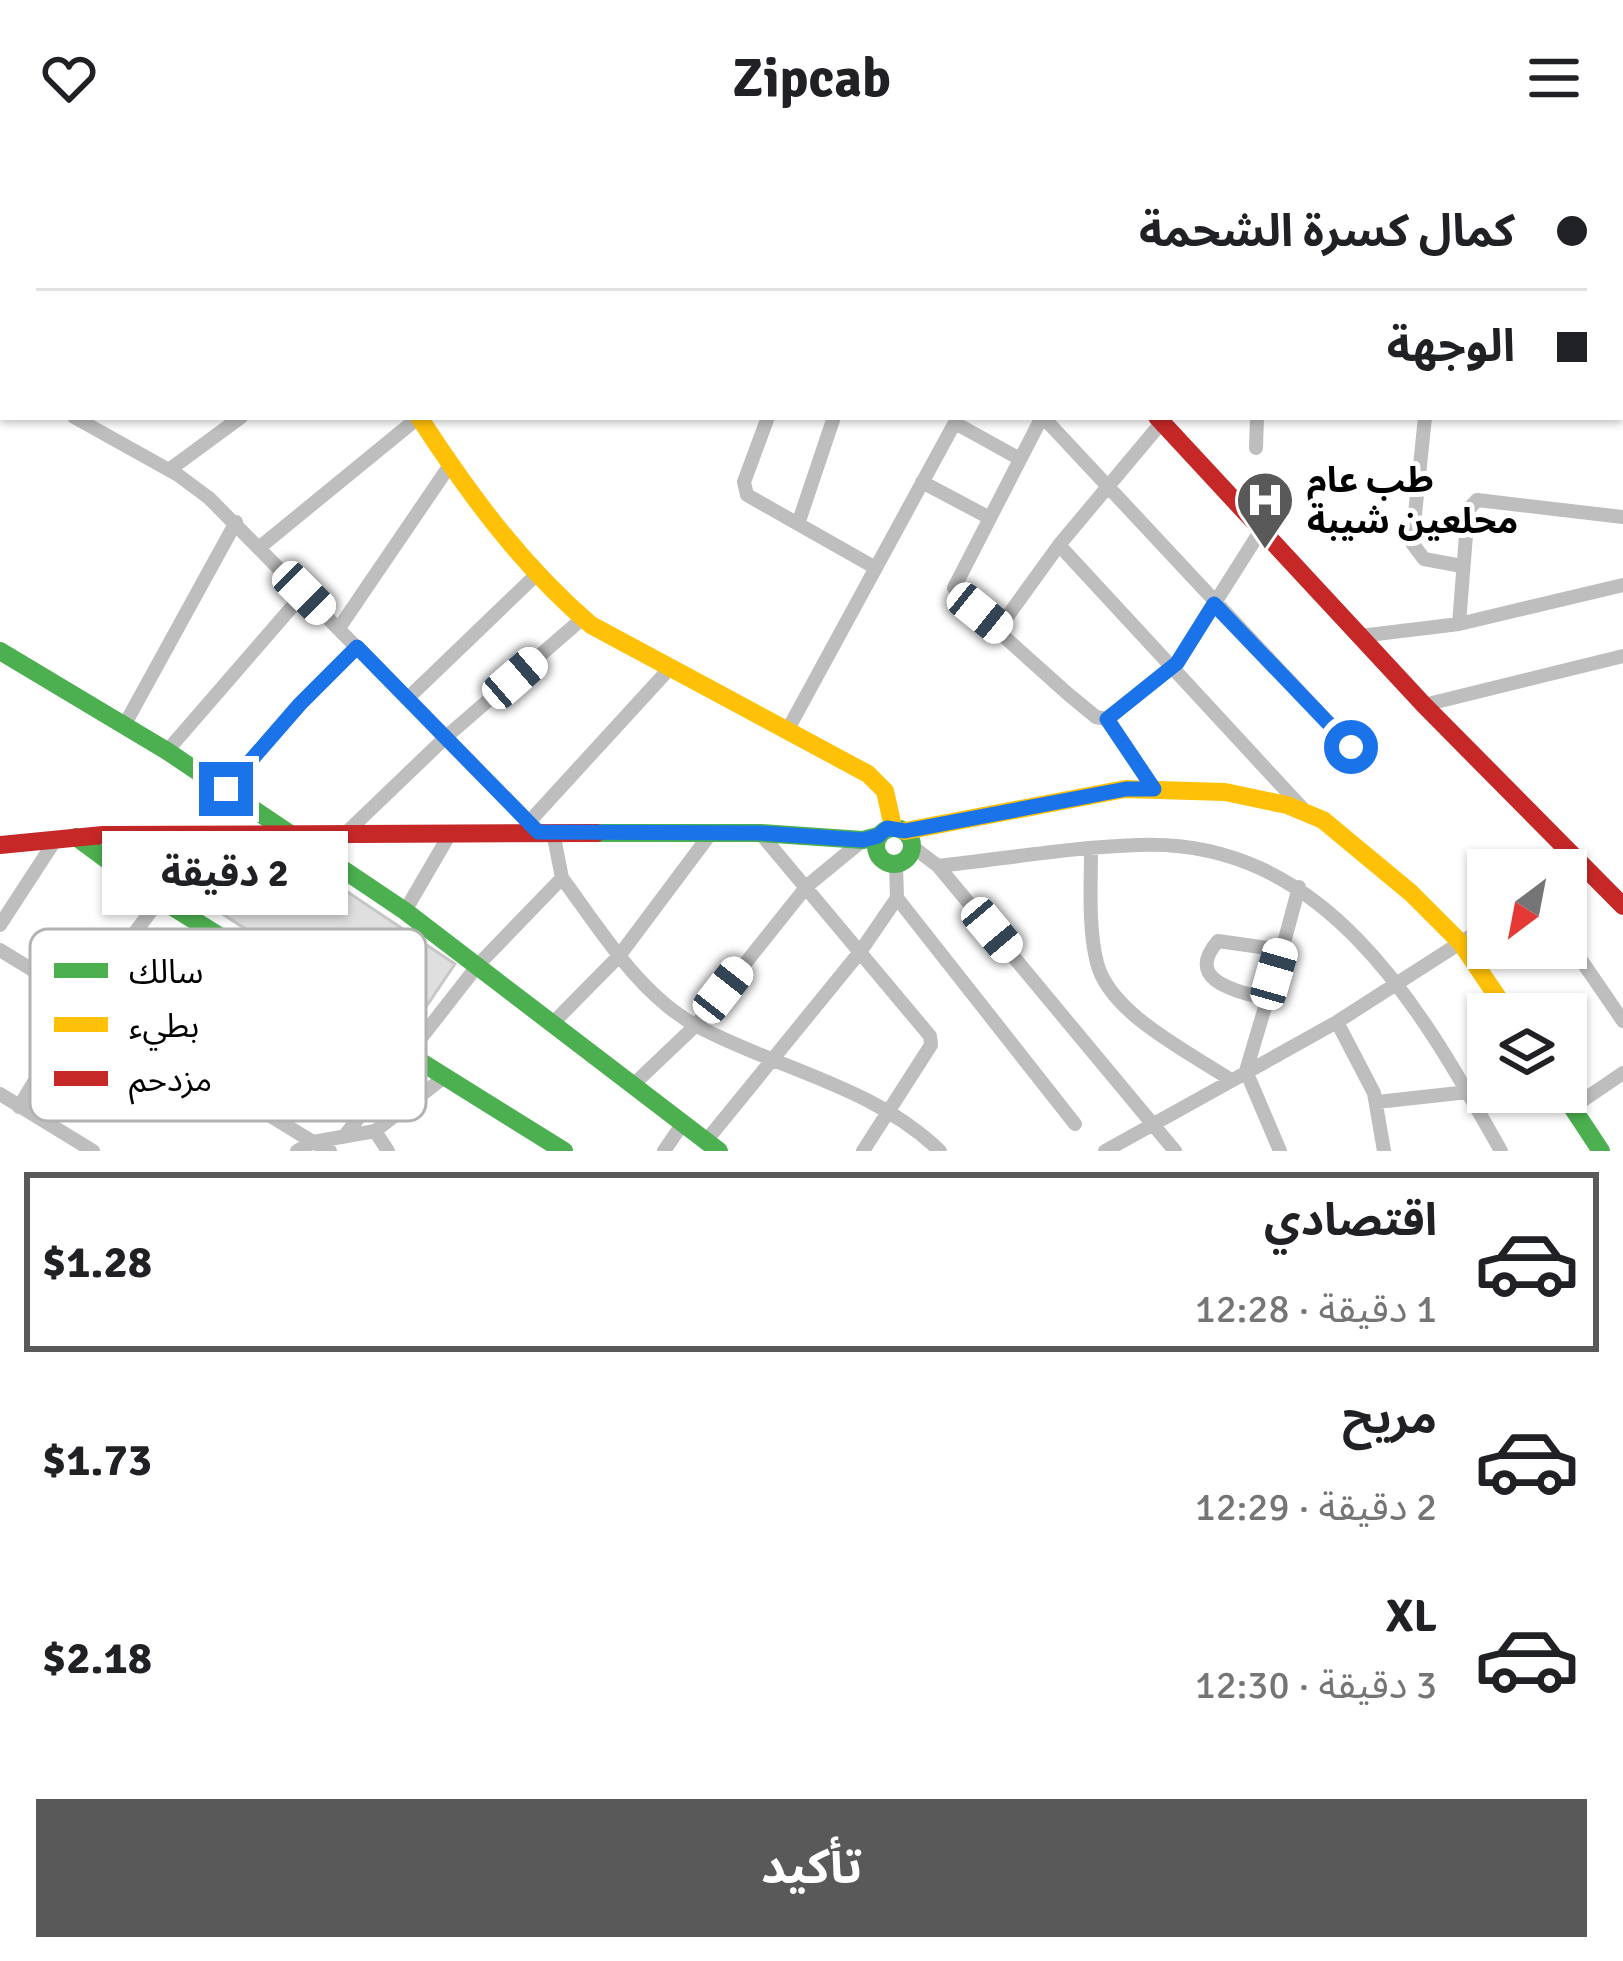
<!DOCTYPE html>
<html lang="ar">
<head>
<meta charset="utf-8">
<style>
  body { margin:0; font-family:Signika,"Noto Sans Arabic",sans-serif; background:#f6f6f6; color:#202124; direction:rtl; height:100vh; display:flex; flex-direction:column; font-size:45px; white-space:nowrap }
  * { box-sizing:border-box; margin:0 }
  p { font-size:39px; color:#757577 }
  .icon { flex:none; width:66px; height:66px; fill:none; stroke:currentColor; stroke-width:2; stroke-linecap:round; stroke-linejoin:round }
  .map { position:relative; height:995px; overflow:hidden; direction:ltr }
  .details { display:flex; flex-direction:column; background:#fff; flex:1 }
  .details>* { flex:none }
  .banner { position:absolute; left:0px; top:0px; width:1623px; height:264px; box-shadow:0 3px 9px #0004; direction:rtl; display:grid; align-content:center; height:264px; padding:0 36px; background:#fff }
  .needle { width:78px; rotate:212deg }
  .tools { position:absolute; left:1467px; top:693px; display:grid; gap:24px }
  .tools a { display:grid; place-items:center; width:120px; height:120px; border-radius:0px; background:#fff; box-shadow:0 3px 9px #0004; font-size:60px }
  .end { position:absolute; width:54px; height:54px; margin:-27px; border:15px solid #1a73e8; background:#fff; box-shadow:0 0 0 6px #fff }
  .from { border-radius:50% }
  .bubble { position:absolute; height:84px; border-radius:0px; background:#fff; box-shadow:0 3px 9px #0004; font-size:39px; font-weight:700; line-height:84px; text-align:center; direction:rtl }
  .car { position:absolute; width:36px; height:72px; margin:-36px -18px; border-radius:15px; box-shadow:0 0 9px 3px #0007; background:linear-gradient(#fff 24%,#345 0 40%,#fff 0 76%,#345 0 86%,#fff 0) }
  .banner b { display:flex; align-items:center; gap:42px; height:114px; font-size:45px }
  .banner b+b { border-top:3px solid #e0e0e0 }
  .banner i { width:30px; height:30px; background:#202124 }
  ul { padding:21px 0 0; list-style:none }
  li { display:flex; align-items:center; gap:36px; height:180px; margin:0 24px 18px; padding:0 12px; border:6px solid transparent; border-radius:0px }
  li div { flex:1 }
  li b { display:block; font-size:45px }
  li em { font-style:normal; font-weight:700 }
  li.active { border-color:#595959 }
  li>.icon { width:108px; height:108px; stroke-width:1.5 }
  .button { display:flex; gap:24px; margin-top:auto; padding:24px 36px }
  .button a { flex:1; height:138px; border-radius:0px; background:#595959; color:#fff; font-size:48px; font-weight:700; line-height:138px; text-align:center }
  header { display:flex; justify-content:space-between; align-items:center; height:156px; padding:0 36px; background:#fff; font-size:54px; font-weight:700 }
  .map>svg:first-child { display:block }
  .building { fill:#dfdfdf; stroke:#c7c7c7; stroke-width:3 }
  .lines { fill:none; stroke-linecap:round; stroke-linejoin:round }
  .path { stroke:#b9b9b9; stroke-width:3; stroke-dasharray:3 6; stroke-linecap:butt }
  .street { stroke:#bebebe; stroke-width:14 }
  .fast { stroke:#4caf50; stroke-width:18 }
  .slow { stroke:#ffc107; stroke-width:18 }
  .jam { stroke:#c62828; stroke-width:18 }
  .route { stroke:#1a73e8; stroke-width:15 }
  .labels { text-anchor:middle; stroke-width:10; stroke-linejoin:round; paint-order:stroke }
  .poi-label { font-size:36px; font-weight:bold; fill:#000; stroke:#fff; text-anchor:start }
  .key { fill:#fff; stroke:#b2b2b2; stroke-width:3 }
  .key-label { font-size:33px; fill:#000 }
</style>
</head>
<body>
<header><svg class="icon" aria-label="menu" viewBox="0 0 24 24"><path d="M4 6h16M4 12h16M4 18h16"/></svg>Zipcab<svg class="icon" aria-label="heart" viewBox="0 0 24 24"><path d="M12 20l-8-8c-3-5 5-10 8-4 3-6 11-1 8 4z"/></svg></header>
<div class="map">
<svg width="1623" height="995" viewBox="0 0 1623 995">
  <rect width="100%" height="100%" fill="#fff"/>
  <!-- building -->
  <path class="building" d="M279 690 455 808 407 879 139 703Z"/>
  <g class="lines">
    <!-- path -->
    <path class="path" d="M417 3 419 0"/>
    <!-- street -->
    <path class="street" d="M357 0 362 3
      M332 3 335 0
      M485 3 486 0
      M870 3 872 0
      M1181 3V0
      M1620 205H1623
      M74 261 178 319 209 342 539 676
      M768 261 744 326 747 339 874 411
      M1042 261 954 432 961 442 1068 538 1096 561 1107 563
      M1043 261 1369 610
      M1425 261 1412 387 1424 403 1462 410
      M955 267 1020 303
      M1256 292 1257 261
      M169 314 241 261
      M922 326 988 361
      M798 368 834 261
      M1059 389 1304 654
      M260 391 419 261
      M1459 468 1468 354 1477 344 1623 361
      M339 472 450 309
      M999 472 1059 389 1162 266
      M1360 480 1459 468 1623 429
      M408 542 537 418
      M1424 549 1623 500
      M125 568 236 366
      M787 575 958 261
      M167 595 304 437
      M226 633 300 548 357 491
      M1154 633 1107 563 1177 507 1261 374
      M529 666 671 511
      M347 676 446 581 583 462
      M553 676 562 722
      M760 677 930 880 931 889 863 995
      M913 691 938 710 1175 995
      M1091 693C1091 730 1088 771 1097 807 1110 858 1189 896 1231 924
      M896 708 897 742 1075 968
      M938 710C1004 703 1071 691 1138 689 1326 681 1421 853 1501 995
      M405 755 451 676
      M0 769 56 683
      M1566 782 1623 865
      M0 794 313 986 375 975 443 922
      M1267 843C1237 835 1183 825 1218 785L1282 794 1299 731
      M554 866 619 800 711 677
      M1337 866 1374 937 1384 995
      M634 928 696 869 807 730 863 684
      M0 938 93 995
      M1377 946 1468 936
      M19 951 82 847 160 743
      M1573 951 1623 917
      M375 975 388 995
      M346 978 478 809 562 722C600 773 639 839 697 870 780 914 871 929 940 995
      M706 985 860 796 897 742
      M297 995 313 986 330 995
      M664 995 683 967
      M1105 995 1337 866 1488 769
      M1280 995 1246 915 1282 794"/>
    <!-- fast -->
    <path class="fast" d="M219 0 222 3
      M163 3 165 0
      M1620 115H1623
      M0 221 3 217
      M0 495 167 595 405 755 719 995
      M876 690a18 18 0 1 1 36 0a18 18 0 1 1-36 0Z
      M597 677H760L863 684 878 680
      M76 681 160 743 564 995
      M1562 936 1601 995"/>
    <!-- slow -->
    <path class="slow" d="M883 0 891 3
      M1620 91H1623
      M419 261C469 338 521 409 591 469L868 618 885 635 893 671
      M905 675 1125 633 1225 636 1287 649 1323 664 1411 737 1461 787 1509 858"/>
    <!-- jam -->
    <path class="jam" d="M1157 261 1424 549 1623 750
      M0 689 103 679 597 677"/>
  </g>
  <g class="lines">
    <!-- route -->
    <path class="route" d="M226 633 300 548 357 491 538 676 760 677 863 684 878 680 887 672 905 675 1126 633H1154L1107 563 1177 507 1214 448 1351 591"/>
  </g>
  <!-- icons -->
  <defs>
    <symbol id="hospital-pin" viewBox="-11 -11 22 30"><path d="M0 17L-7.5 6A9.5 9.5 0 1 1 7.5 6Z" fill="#595959" stroke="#fff"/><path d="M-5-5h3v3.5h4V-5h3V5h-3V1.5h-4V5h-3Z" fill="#fff"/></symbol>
  </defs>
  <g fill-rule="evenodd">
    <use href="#hospital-pin" x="1232" y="311" width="66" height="90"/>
  </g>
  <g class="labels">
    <!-- poi labels -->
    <g class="poi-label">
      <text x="1307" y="336">طب عام<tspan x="1307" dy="41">محلعين شيبة</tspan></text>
    </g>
  </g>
  <!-- legend -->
  <rect x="30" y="773" width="396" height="192" rx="18" class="key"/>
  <rect x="54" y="807" width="54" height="15" fill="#4caf50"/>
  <rect x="54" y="861" width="54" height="15" fill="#ffc107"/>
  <rect x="54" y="915" width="54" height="15" fill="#c62828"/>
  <g class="key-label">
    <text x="129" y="827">سالك</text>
    <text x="129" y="881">بطيء</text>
    <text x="129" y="935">مزدحم</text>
  </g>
</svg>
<div class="tools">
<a><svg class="needle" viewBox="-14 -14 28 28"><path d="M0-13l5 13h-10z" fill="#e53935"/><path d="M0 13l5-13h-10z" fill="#757577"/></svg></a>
<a><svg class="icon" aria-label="layers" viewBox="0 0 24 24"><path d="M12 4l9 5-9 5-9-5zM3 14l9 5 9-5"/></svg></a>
</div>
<i class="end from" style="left:1351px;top:591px"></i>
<i class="end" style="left:226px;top:633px"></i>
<div class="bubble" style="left:102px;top:675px;width:246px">2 دقيقة</div>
<i class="car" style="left:304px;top:437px;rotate:135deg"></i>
<i class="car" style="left:980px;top:457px;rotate:129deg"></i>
<i class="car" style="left:515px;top:522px;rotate:49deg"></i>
<i class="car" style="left:992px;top:774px;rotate:140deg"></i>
<i class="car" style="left:1274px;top:818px;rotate:16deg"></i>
<i class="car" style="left:723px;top:834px;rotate:38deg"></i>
<div class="banner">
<b><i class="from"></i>كمال كسرة الشحمة</b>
<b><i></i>الوجهة</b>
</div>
</div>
<section class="details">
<ul>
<li class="active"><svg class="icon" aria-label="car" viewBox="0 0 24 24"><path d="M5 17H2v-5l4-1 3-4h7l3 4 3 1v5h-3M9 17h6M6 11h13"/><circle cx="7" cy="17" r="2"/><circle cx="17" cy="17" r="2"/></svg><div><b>اقتصادي</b><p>1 دقيقة · 12:28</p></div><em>$1.28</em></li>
<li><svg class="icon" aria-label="car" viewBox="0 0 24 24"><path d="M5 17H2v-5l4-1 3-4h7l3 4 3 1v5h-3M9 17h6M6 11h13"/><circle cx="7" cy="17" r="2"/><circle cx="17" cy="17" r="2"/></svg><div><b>مريح</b><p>2 دقيقة · 12:29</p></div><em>$1.73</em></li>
<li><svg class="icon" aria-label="car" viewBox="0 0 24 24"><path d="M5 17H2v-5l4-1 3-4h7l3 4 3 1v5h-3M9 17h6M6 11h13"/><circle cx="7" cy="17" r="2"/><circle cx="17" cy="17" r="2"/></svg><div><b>XL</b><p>3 دقيقة · 12:30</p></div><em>$2.18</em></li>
</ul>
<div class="button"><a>تأكيد</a></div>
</section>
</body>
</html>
